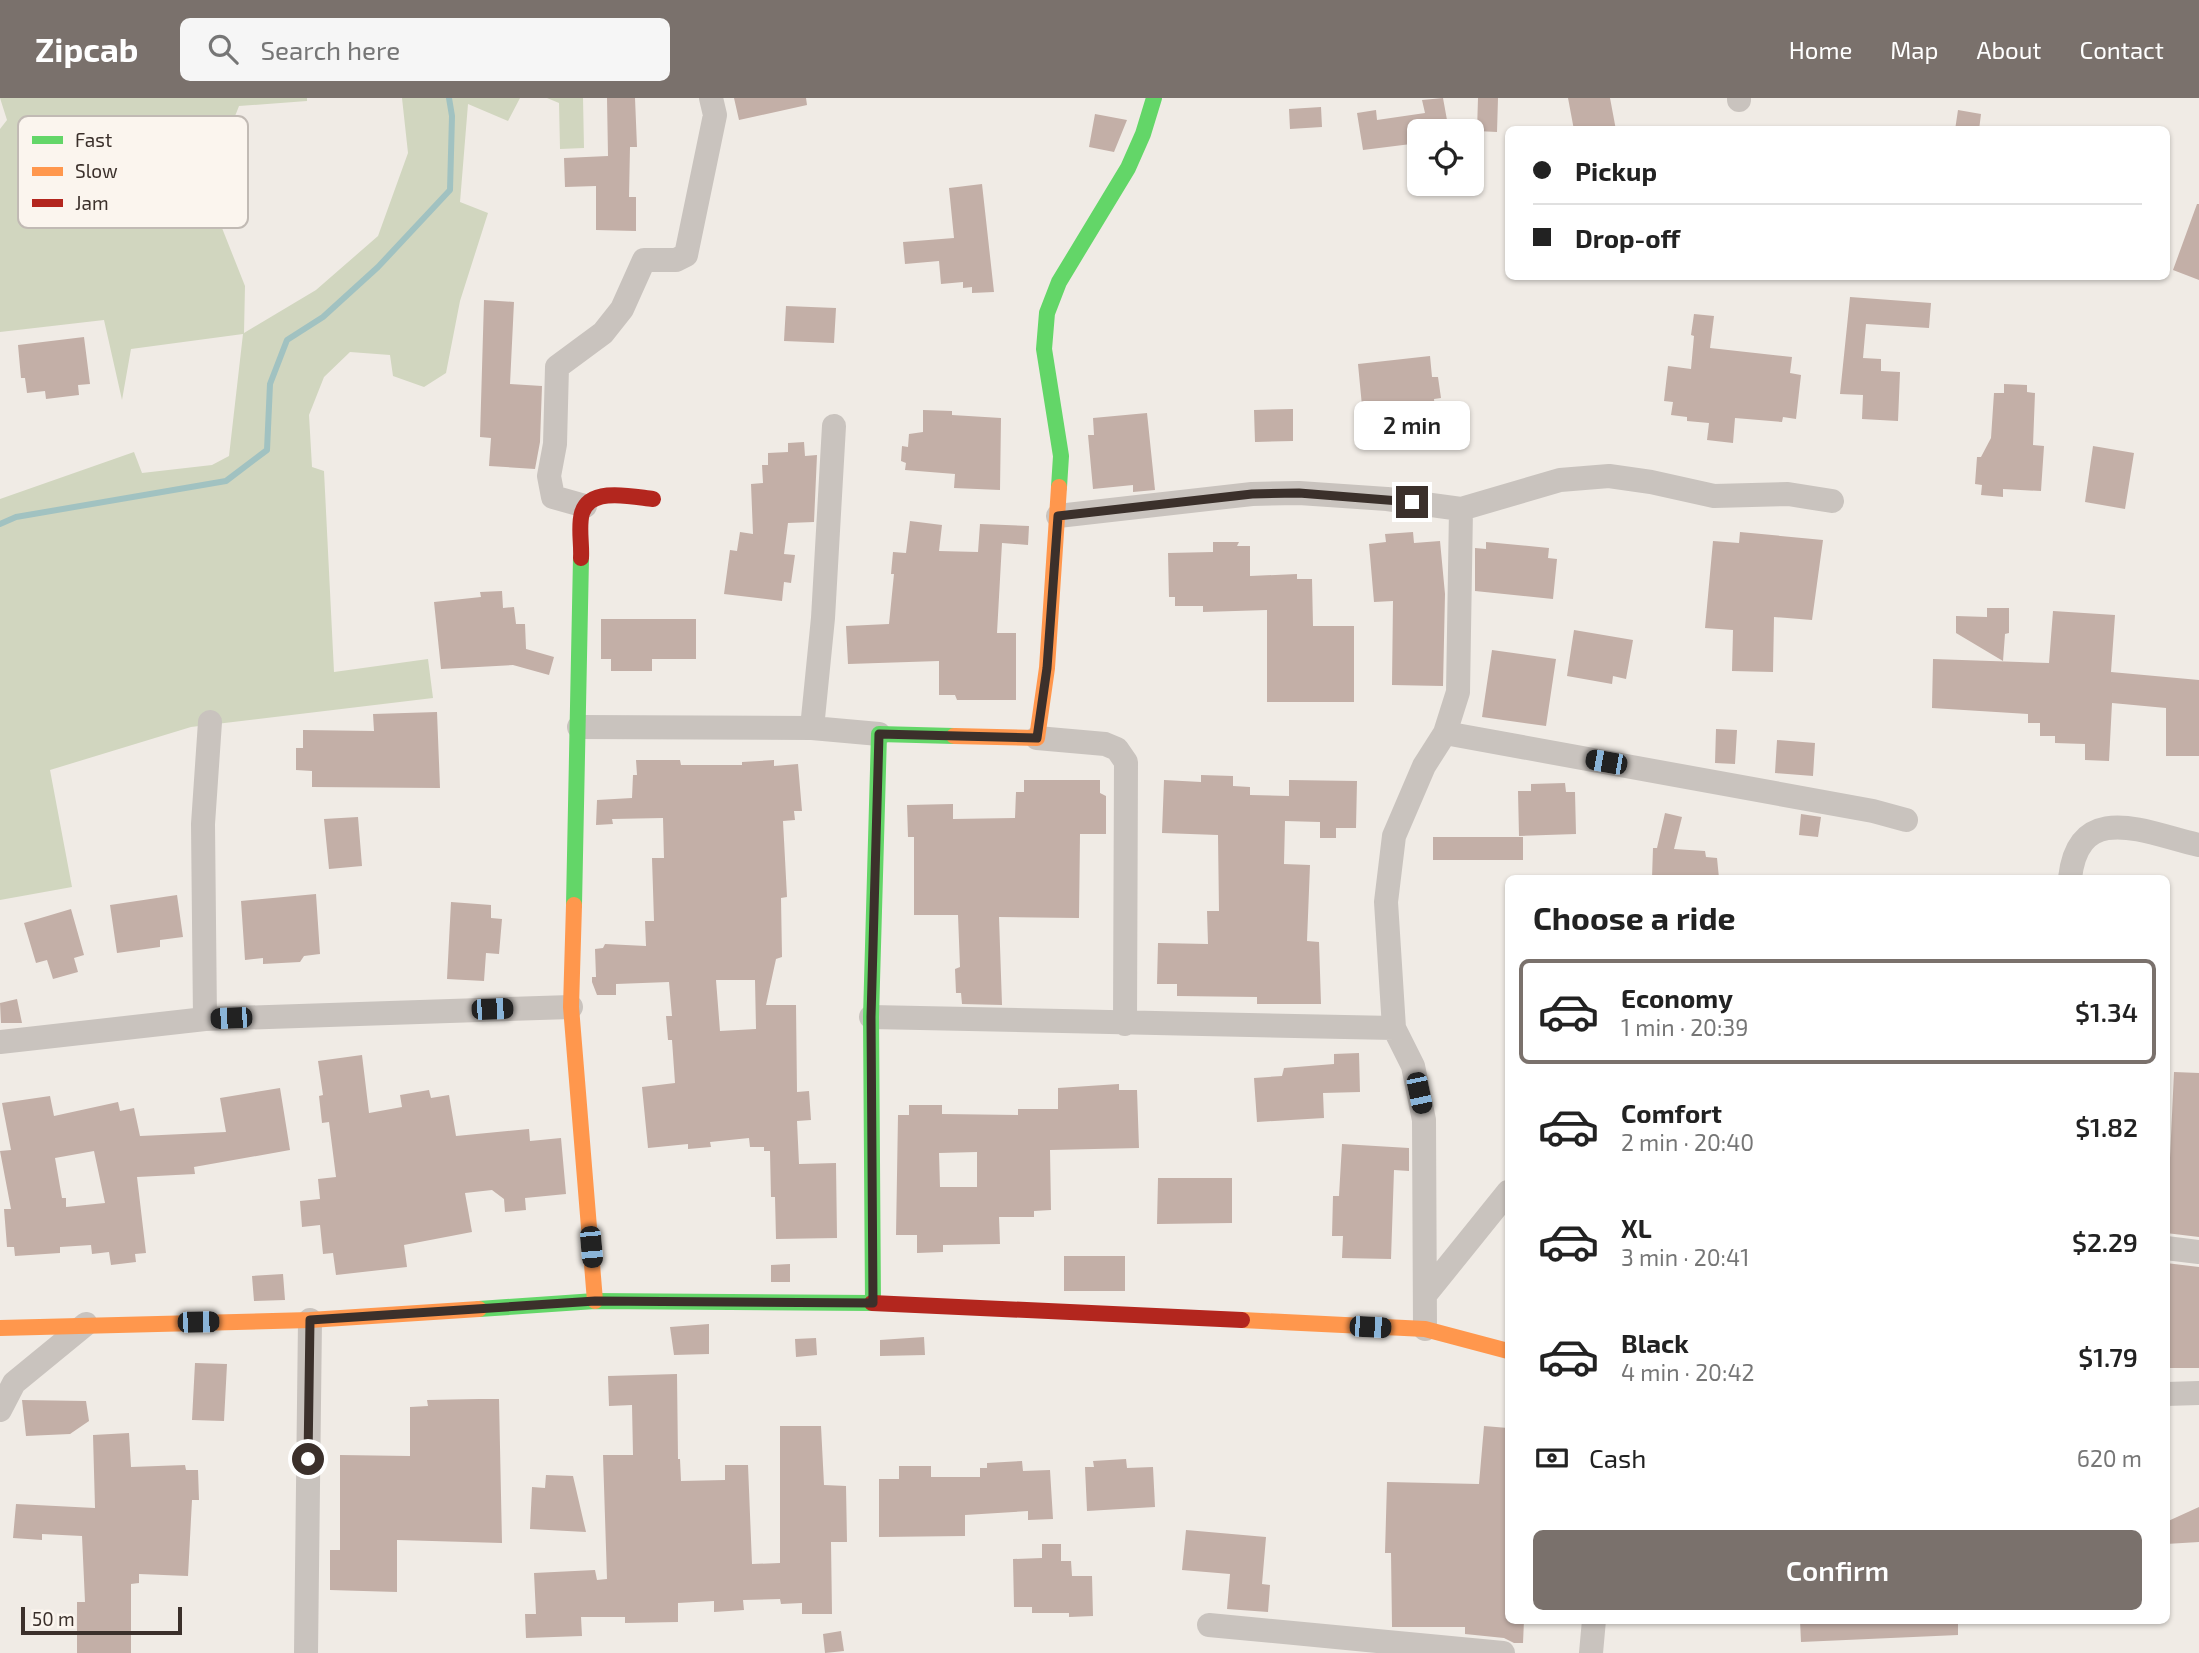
<!DOCTYPE html>
<html lang="en">
<head>
<meta charset="utf-8">
<style>
  body { margin:0; font-family:"Exo 2",sans-serif; background:#f6f6f6; color:#222; height:100vh; display:flex; flex-direction:column; font-size:26px; white-space:nowrap }
  * { box-sizing:border-box; margin:0 }
  p { font-size:23px; color:#767676 }
  .icon { flex:none; width:38px; height:38px; fill:none; stroke:currentColor; stroke-width:2; stroke-linecap:round; stroke-linejoin:round }
  .map { position:relative; flex:1; overflow:hidden }
  .panel { position:absolute; left:1505px; top:777px; width:665px; height:749px; display:flex; flex-direction:column; background:#fff; border-radius:10px; box-shadow:0 2px 5px #0004 }
  .panel>* { flex:none }
  .top-card { position:absolute; left:1505px; top:28px; width:665px; height:154px; border-radius:10px; box-shadow:0 2px 5px #0004; display:grid; align-content:center; height:154px; padding:0 28px; background:#fff }
  .controls { position:absolute; left:1407px; top:21px; display:grid; gap:14px }
  .controls a { display:grid; place-items:center; width:77px; height:77px; border-radius:10px; background:#fff; box-shadow:0 2px 5px #0004; font-size:35px }
  .scale { position:absolute; left:21px; bottom:18px; width:161px; box-sizing:border-box; padding-left:7px; border:4px solid #3b302b; border-top:0; font-size:19px; line-height:24px; white-space:nowrap; color:#3b302b; -webkit-text-stroke:5px #fbf5ee; paint-order:stroke }
  .end { position:absolute; width:32px; height:32px; margin:-16px; border:9px solid #3b302b; background:#fff; box-shadow:0 0 0 4px #fff }
  .from { border-radius:50% }
  .bubble { position:absolute; height:49px; border-radius:10px; background:#fff; box-shadow:0 2px 5px #0004; font-size:23px; font-weight:600; line-height:49px; text-align:center }
  .car { position:absolute; width:21px; height:42px; margin:-21px -10px; border-radius:9px; box-shadow:0 0 5px 2px #0007; background:linear-gradient(#222 24%,#8ab4d8 0 40%,#222 0 76%,#8ab4d8 0 86%,#222 0) }
  .top-card b { display:flex; align-items:center; gap:24px; height:66px; font-size:26px }
  .top-card b+b { border-top:2px solid #e0e0e0 }
  .top-card i { width:18px; height:18px; background:#222 }
  ul { padding:0; list-style:none }
  li { display:flex; align-items:center; gap:21px; height:105px; margin:0 14px 10px; padding:0 14px; border:4px solid transparent; border-radius:10px }
  li div { flex:1 }
  li b { display:block; font-size:26px }
  li em { font-style:normal; font-weight:600 }
  li.selected { border-color:#7a716c }
  li>.icon { width:63px; height:63px; stroke-width:1.5 }
  h2 { padding:0 28px; font-size:32px; line-height:84px }
  .pay { display:flex; align-items:center; gap:18px; height:77px; padding:0 28px; font-size:26px }
  .pay p { margin-inline-start:auto }
  .button { display:flex; gap:14px; margin-top:auto; padding:14px 28px }
  .button a { flex:1; height:80px; border-radius:10px; background:#7a716c; color:#fff; font-size:28px; font-weight:600; line-height:80px; text-align:center }
  header { display:flex; align-items:center; gap:42px; box-sizing:border-box; height:98px; padding:0 35px; background:#7a716c; color:#fff }
  header strong { font-size:33px }
  nav { display:flex; gap:38px; margin-inline-start:auto; font-size:24px }
  .search { width:490px; height:63px; background:#f6f6f6; display:flex; align-items:center; gap:18px; box-sizing:border-box; padding:0 24px; border-radius:10px; color:#767676; font-size:26px }
  .map>svg:first-child { display:block }
  .green { fill:#d1d6bf }
  .lines { fill:none; stroke-linecap:round; stroke-linejoin:round }
  .stream { stroke:#a1c2c1; stroke-width:6 }
  .building { fill:#c3afa7; fill-rule:evenodd }
  .street { stroke:#c9c3be; stroke-width:24 }
  .fast { stroke:#63d668; stroke-width:16 }
  .slow { stroke:#ff974d; stroke-width:16 }
  .jam { stroke:#b3261e; stroke-width:16 }
  .route { stroke:#3b302b; stroke-width:9 }
  .key { fill:#fbf5ee; stroke:#c1bab4; stroke-width:2 }
  .key-label { font-size:19px; fill:#3b302b }
</style>
</head>
<body>
<header>
<strong>Zipcab</strong>
<div class="search"><svg class="icon" aria-label="search" viewBox="0 0 24 24"><circle cx="10" cy="10" r="6"/><path d="M15 15l6 6"/></svg>Search here</div>
<nav><a>Home</a><a>Map</a><a>About</a><a>Contact</a></nav>
</header>
<div class="map">
<svg width="2199" height="1555" viewBox="0 0 2199 1555">
  <rect width="100%" height="100%" fill="#f0ebe5"/>
  <!-- green -->
  <path class="green" d="M0 0H307V3L239 8 220 56 222 130 245 188 244 235 316 192 378 138 408 55 402 0H520L508 23 468 6 460 104 488 115 460 203 446 275 424 289 393 278 390 257 350 254 324 279 309 317 312 369 324 373 334 574 428 561 433 600 191 629 50 672 72 789 0 802V401L134 354 142 375 212 367 229 358 243 236 131 251 122 302 104 222 0 234V31L7 22Z
    M547 0H583L584 50 560 51 559 5Z"/>
  <g class="lines">
    <!-- stream -->
    <path class="stream" d="M0 426 16 419 226 383 267 352 270 286 287 242 323 219 378 169 450 92 452 18 449 0"/>
  </g>
  <!-- building -->
  <path class="building" d="M607 0H635L637 49H630L629 99H636V133L596 132V88L565 89 564 60 608 58Z
    M734 0H806L807 7 739 22Z
    M1443 0 1449 33H1419V45L1363 52 1357 15 1376 12 1377 22 1425 15 1422 2Z
    M1478 0H1498L1497 34 1477 33Z
    M1568 0H1610L1616 32H1574Z
    M1321 9 1322 29 1290 31 1289 11Z
    M1958 12 1981 16 1979 32H1955Z
    M1095 16 1127 22 1114 54 1089 49Z
    M982 86 994 194 972 195V189L963 190V184L941 186 939 163 905 166 903 144 954 140 949 90Z
    M2197 106H2199V182L2173 172Z
    M1850 199 1931 205 1929 230 1866 226 1863 260 1881 261V273L1900 274 1898 323 1862 321 1863 297 1840 296Z
    M484 202 514 204 510 286 542 288 540 344 535 371 489 368 491 340 480 339Z
    M786 208 836 210 834 245 784 243Z
    M1694 216 1714 218 1710 250 1792 259 1790 275 1801 277 1796 321 1783 319 1782 324 1735 320 1733 345 1707 342 1709 325 1687 323V319L1671 317 1673 304 1664 303 1668 268 1691 271 1694 238 1691 237Z
    M84 239 90 286 78 287 79 297 46 301 45 293 27 295 25 280H21L18 247Z
    M1430 258 1432 279H1438L1441 300 1434 301 1438 343 1404 346 1403 334 1386 336 1385 327 1364 329 1358 266Z
    M2004 286 2027 287V294L2035 295 2033 347 2044 348 2041 393 2003 391V399L1981 397 1982 387 1975 386 1977 359H1981L1991 340 1994 295H2004Z
    M1293 311V343L1255 344 1254 312Z
    M923 312 952 313V317L1001 320 1000 392 954 390 955 376 905 372 906 365 901 363 902 348 908 349 909 336 923 334Z
    M1147 315 1155 392 1133 394V387L1093 391 1088 337H1094L1093 320Z
    M804 344 805 358 817 357 814 424 788 425 784 456 795 457 791 485 784 484 782 503 724 496 730 452 737 453 740 434 753 436 751 386 763 385 762 367H768V355L788 354V345Z
    M2093 348 2134 355 2125 411 2085 404Z
    M910 423 942 427 939 453 978 454 980 426 1029 428 1028 447 1002 445 997 535H1016V602H957L955 597H939V563L848 566 846 528 889 526 894 476H891L893 454 906 455Z
    M1413 434 1414 445 1440 443 1445 496 1443 588 1392 587 1393 503 1374 504 1369 446 1386 444 1385 436Z
    M1740 434 1823 442 1812 522 1774 519 1773 574 1732 573 1733 532 1705 530 1713 443 1739 445Z
    M1213 444H1239L1237 448H1250V478L1297 476V481H1312L1313 528H1354V604H1267V512L1203 514V508H1175V499H1169L1168 455 1213 454Z
    M1486 444 1549 450 1548 460 1557 461 1553 501 1475 493V450L1486 451Z
    M502 493 503 510 514 509 516 526H525L526 551 554 559 549 577 513 567 441 571 434 504 481 499 480 494Z
    M1987 510H2009V535L2005 536 2003 563 1956 535V518L1987 519Z
    M2053 513 2115 517 2111 574 2199 582V658H2166V610L2112 605 2109 663 2085 662V646L2055 645V638H2040V625H2028V616L1932 610 1933 561 2049 565Z
    M601 521H696V561H652V573H611V561H601Z
    M1574 532 1633 542 1626 581 1613 578 1612 586 1567 578Z
    M1492 552 1556 561 1546 628 1482 619Z
    M437 614 440 690 312 689V673L296 672V650H303V632L374 633 373 616Z
    M1716 631 1737 632 1735 666 1715 665Z
    M1777 642 1815 645 1813 678 1775 675Z
    M636 662H680L681 667H742V664L774 662V668L798 666 802 713H794L795 722 783 723 787 799 781 800 782 859 776 861 766 907H796L797 994 809 993 811 1022 797 1023 799 1066 836 1065 837 1140 776 1141 775 1099H771L770 1053H764V1049H750L749 1040 710 1044 711 1049 688 1051V1046L648 1050 642 989 675 985 672 942H668L666 918H672L669 884 616 886V897H597L592 884V879H596L595 851 603 850 605 846 646 848 645 823H654L652 760H664L663 720 612 721 613 726 596 727 597 702 632 700 633 677H637ZM716 882H755L756 931 720 933Z
    M1201 677 1233 678V688L1250 689V697L1289 698V682L1357 683 1356 730H1336V740H1320V724L1285 723 1284 766 1310 767 1307 843 1319 844 1321 906H1257V899L1177 898V886H1157L1158 845 1208 846 1207 813H1219L1218 737 1162 735 1164 682 1201 684Z
    M1024 682H1100V695L1106 698V736H1080L1079 820 999 819 1002 907 962 906 961 895H956L955 871 960 869 958 817H914V739H908L907 707 953 706V721L1015 720 1016 694H1024Z
    M1565 685 1566 694H1575L1576 736 1519 738 1518 693H1531V686Z
    M1665 715 1682 719 1674 751 1705 753 1706 759 1717 760 1719 780H1652L1653 750H1657Z
    M1801 716 1821 719 1818 739 1799 737Z
    M358 719 362 768 329 771 324 721Z
    M1433 739H1523V762H1433Z
    M316 796 320 856 304 858 300 864 263 866V860L245 862 241 803Z
    M177 797 183 839 160 842V849L117 855 110 807Z
    M451 804 491 807V820L502 821 499 856 486 855 484 883 447 881Z
    M71 811 84 857 74 860 78 874 53 881 47 862 36 865 24 825Z
    M17 901 22 925H1L0 905Z
    M1359 955 1360 994 1323 995 1324 1020 1257 1024 1254 980 1282 978 1284 970 1334 966V956Z
    M362 957 369 1015 402 1009 400 997 429 992 431 1000 449 997 456 1038 529 1031 530 1043 561 1040 566 1096 525 1100 526 1112 505 1114 504 1101 492 1092 465 1095 472 1134 404 1147 407 1169 336 1177 333 1155 323 1156 320 1127 302 1129 300 1103 320 1101 318 1081 336 1079 329 1024 322 1025 319 998 323 997 318 963Z
    M2174 974 2199 975V1139L2166 1135V1081H2169Z
    M1119 986V992H1137L1139 1050 1050 1052 1051 1112 1034 1113V1119H999L1000 1146 943 1147V1154L917 1155V1137H896L898 1017H909V1007H942V1016L1018 1017V1011H1058V990ZM977 1054V1089H940L939 1055Z
    M280 990 290 1052 194 1069 195 1076 137 1079 146 1155 135 1156 136 1164 111 1167 109 1154 92 1156 91 1147 60 1149V1155L15 1158 14 1149H7L4 1111H11L0 1053 11 1052 2 1005 50 998 54 1018 118 1004 120 1013 134 1010 140 1038 226 1034 220 1000ZM94 1053 105 1105 66 1109V1100H62L55 1060Z
    M1342 1046 1409 1050V1073L1394 1072 1391 1161 1342 1160 1343 1138H1332L1333 1098H1339Z
    M1158 1080H1232V1125L1157 1126Z
    M1064 1158H1125V1193H1064Z
    M2166 1165 2199 1169V1270H2166Z
    M790 1166V1184H771V1167Z
    M283 1176 285 1202 254 1203 252 1178Z
    M709 1226V1256L674 1257 670 1229Z
    M924 1239 925 1257 880 1258V1242Z
    M816 1240 817 1257 796 1259 795 1241Z
    M195 1265 227 1266 224 1323 192 1322Z
    M677 1276 678 1361H680L681 1383 725 1382V1367H748L752 1466 780 1465V1328H821L824 1387 846 1388 847 1444H831L832 1516H802V1505L781 1506 780 1501 743 1502 744 1512 714 1514V1503L678 1505V1524L625 1525V1519H581L582 1538 526 1540 525 1516H536L534 1475 595 1472 597 1482 607 1481 603 1357H633L632 1307 609 1308 608 1278Z
    M479 1301H499L502 1445 397 1442V1494L330 1492V1452H340V1357L410 1358V1309L428 1308 427 1302Z
    M22 1302 86 1303 89 1323 70 1336 26 1338Z
    M1484 1328 1508 1330V1522H1524L1523 1545H1514L1504 1540 1465 1536V1529H1392L1391 1455H1385L1387 1384 1479 1386Z
    M129 1335 131 1369 185 1367 186 1372H198L199 1402H192L188 1478 139 1476V1485L131 1486V1555H77V1504H85L82 1438 42 1436V1442L13 1440 16 1406 95 1410 93 1337Z
    M1126 1361 1127 1370 1153 1369 1155 1409 1087 1413 1085 1369H1094L1093 1363Z
    M1022 1363 1023 1373 1050 1372 1053 1421 1028 1422V1413L965 1417V1438L879 1439V1381H899V1368H931V1379H980V1370H987V1365Z
    M546 1377 573 1378 586 1434 530 1431 532 1389 545 1390Z
    M2199 1409V1444L2166 1446V1424Z
    M1186 1432 1266 1439 1262 1486 1270 1487 1268 1514 1227 1511 1230 1476 1182 1472Z
    M1042 1446H1061V1463H1071L1072 1478H1092L1093 1518 1069 1519V1515H1032V1509H1014L1013 1461 1042 1460Z
    M1800 1522H1958V1537L1801 1544Z
    M841 1533 844 1553 825 1555 823 1536Z"/>
  <g class="lines">
    <!-- street -->
    <path class="street" d="M1739 0V2
      M585 408 553 399 549 378 555 346 557 269 603 235 622 211 644 162H676L686 157 715 17 711 0
      M1058 418 1252 396 1299 395 1387 401 1461 411 1560 382 1609 378 1651 384 1714 398 1788 396 1832 403
      M579 629 812 630 879 636
      M812 630 823 520 834 328
      M1445 635 1873 713 1906 722
      M1037 640 1105 646 1117 651 1126 664 1125 926
      M2070 780C2079 700 2148 736 2199 747
      M871 919 1394 930
      M205 921 203 726 210 624
      M0 944 205 921 571 909
      M2166 1150 2199 1154
      M1425 1197 1508 1094
      M1425 1231 1424 1022 1413 968 1394 930 1386 804 1394 738 1424 668 1445 635 1458 594 1461 411
      M2166 1296 2199 1295
      M0 1312 14 1285 86 1226
      M1209 1527 1503 1555
      M306 1555 310 1222
      M1591 1555 1594 1522"/>
    <!-- fast -->
    <path class="fast" d="M1059 389 1061 358 1044 251 1047 215 1059 184 1128 70 1143 36 1154 0
      M574 807 581 460
      M873 1205 871 919 879 636 954 638
      M479 1211 595 1203 872 1205"/>
    <!-- slow -->
    <path class="slow" d="M954 638 1037 640 1047 570 1059 389
      M574 807 571 909 595 1203
      M1242 1222 1425 1231 1508 1253
      M0 1230 310 1222 479 1211"/>
    <!-- jam -->
    <path class="jam" d="M581 460C582 446 578 428 582 415 590 388 634 399 653 401
      M872 1205 1242 1222"/>
  </g>
  <g class="lines">
    <!-- route -->
    <path class="route" d="M308 1361 310 1222 595 1203 873 1205 871 919 879 636 1037 640 1047 570 1058 418 1252 396 1299 395 1412 404"/>
  </g>
  <!-- legend -->
  <rect x="18" y="18" width="230" height="112" rx="10" class="key"/>
  <rect x="32" y="38" width="31" height="8" fill="#63d668"/>
  <rect x="32" y="69" width="31" height="9" fill="#ff974d"/>
  <rect x="32" y="101" width="31" height="8" fill="#b3261e"/>
  <g class="key-label">
    <text x="75" y="49">Fast</text>
    <text x="75" y="80">Slow</text>
    <text x="75" y="112">Jam</text>
  </g>
</svg>
<div class="controls">
<a><svg class="icon" aria-label="locate" viewBox="0 0 24 24"><circle cx="12" cy="12" r="6"/><path d="M12 2v4M12 18v4M2 12h4M18 12h4"/></svg></a>
</div>
<div class="scale">50 m</div>
<i class="end from" style="left:308px;top:1361px"></i>
<i class="end" style="left:1412px;top:404px"></i>
<div class="bubble" style="left:1354px;top:303px;width:116px">2 min</div>
<i class="car" style="left:1606px;top:664px;rotate:280deg"></i>
<i class="car" style="left:492px;top:911px;rotate:88deg"></i>
<i class="car" style="left:231px;top:920px;rotate:268deg"></i>
<i class="car" style="left:1419px;top:995px;rotate:168deg"></i>
<i class="car" style="left:591px;top:1149px;rotate:175deg"></i>
<i class="car" style="left:198px;top:1224px;rotate:89deg"></i>
<i class="car" style="left:1370px;top:1229px;rotate:93deg"></i>
<div class="top-card">
<b><i class="from"></i>Pickup</b>
<b><i></i>Drop-off</b>
</div>
<section class="panel">
<h2>Choose a ride</h2>
<ul>
<li class="selected"><svg class="icon" aria-label="car" viewBox="0 0 24 24"><path d="M5 17H2v-5l4-1 3-4h7l3 4 3 1v5h-3M9 17h6M6 11h13"/><circle cx="7" cy="17" r="2"/><circle cx="17" cy="17" r="2"/></svg><div><b>Economy</b><p>1 min · 20:39</p></div><em>$1.34</em></li>
<li><svg class="icon" aria-label="car" viewBox="0 0 24 24"><path d="M5 17H2v-5l4-1 3-4h7l3 4 3 1v5h-3M9 17h6M6 11h13"/><circle cx="7" cy="17" r="2"/><circle cx="17" cy="17" r="2"/></svg><div><b>Comfort</b><p>2 min · 20:40</p></div><em>$1.82</em></li>
<li><svg class="icon" aria-label="car" viewBox="0 0 24 24"><path d="M5 17H2v-5l4-1 3-4h7l3 4 3 1v5h-3M9 17h6M6 11h13"/><circle cx="7" cy="17" r="2"/><circle cx="17" cy="17" r="2"/></svg><div><b>XL</b><p>3 min · 20:41</p></div><em>$2.29</em></li>
<li><svg class="icon" aria-label="car" viewBox="0 0 24 24"><path d="M5 17H2v-5l4-1 3-4h7l3 4 3 1v5h-3M9 17h6M6 11h13"/><circle cx="7" cy="17" r="2"/><circle cx="17" cy="17" r="2"/></svg><div><b>Black</b><p>4 min · 20:42</p></div><em>$1.79</em></li>
</ul>
<div class="pay"><svg class="icon" aria-label="cash" viewBox="0 0 24 24"><path d="M3 7h18v10H3z"/><circle cx="12" cy="12" r="2"/></svg>Cash<p>620 m</p></div>
<div class="button"><a>Confirm</a></div>
</section>
</div>
</body>
</html>
